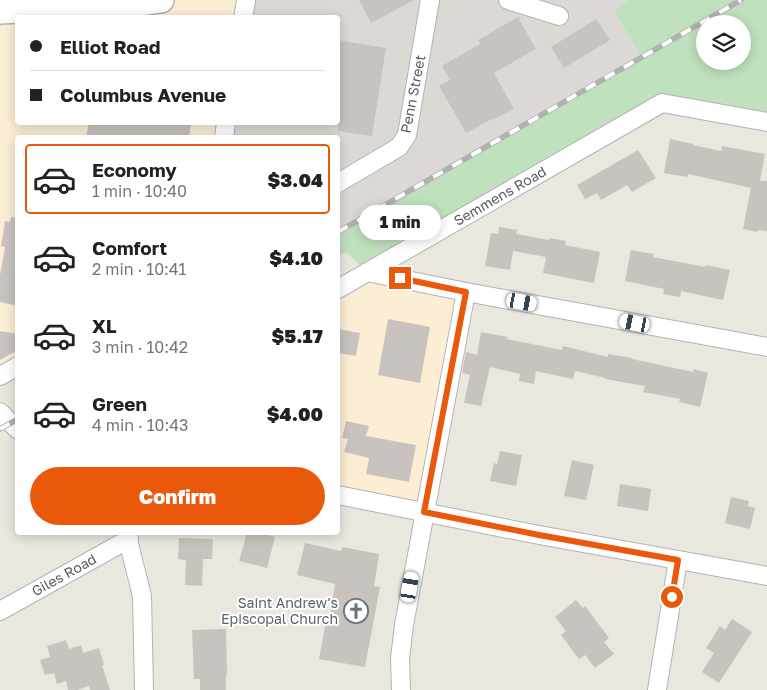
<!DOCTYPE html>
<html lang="en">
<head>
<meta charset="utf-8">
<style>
  body { margin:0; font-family:"Golos Text",sans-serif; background:#f6f6f6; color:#222; height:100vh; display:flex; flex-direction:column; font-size:19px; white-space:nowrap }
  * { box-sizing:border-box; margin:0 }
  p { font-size:16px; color:#767676 }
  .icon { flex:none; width:28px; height:28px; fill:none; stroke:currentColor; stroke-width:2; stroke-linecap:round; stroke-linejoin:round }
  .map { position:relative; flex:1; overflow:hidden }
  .side { position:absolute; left:15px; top:135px; width:325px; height:400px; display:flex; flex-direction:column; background:#fff; border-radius:5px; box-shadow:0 2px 12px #0003 }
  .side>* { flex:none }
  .top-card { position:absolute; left:15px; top:15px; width:325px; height:110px; border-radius:5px; box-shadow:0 2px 12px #0003; display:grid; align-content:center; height:110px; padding:0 15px; background:#fff }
  .tools { position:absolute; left:696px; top:15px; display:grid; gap:10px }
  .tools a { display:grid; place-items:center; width:55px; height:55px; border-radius:50%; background:#fff; box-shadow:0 2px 12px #0003; font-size:25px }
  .end { position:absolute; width:22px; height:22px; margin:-11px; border:6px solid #ea580c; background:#fff; box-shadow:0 0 0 2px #fff }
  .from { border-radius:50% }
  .bubble { position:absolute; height:35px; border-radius:18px; background:#fff; box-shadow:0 2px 12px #0003; font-size:16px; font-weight:800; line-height:35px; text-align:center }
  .car { position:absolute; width:15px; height:30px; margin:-15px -8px; border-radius:6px; box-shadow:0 0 4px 1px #0007; background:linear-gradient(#fff 24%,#345 0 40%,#fff 0 76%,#345 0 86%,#fff 0) }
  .top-card b { display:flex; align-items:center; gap:18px; height:48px; font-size:19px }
  .top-card b+b { border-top:1px solid #e0e0e0 }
  .top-card i { width:12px; height:12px; background:#222 }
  ul { padding:9px 0 0; list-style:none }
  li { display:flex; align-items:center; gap:15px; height:70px; margin:0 10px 8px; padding:0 5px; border:2px solid transparent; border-radius:5px }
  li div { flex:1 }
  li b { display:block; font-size:19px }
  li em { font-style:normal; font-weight:800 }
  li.on { border-color:#ea580c }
  li>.icon { width:45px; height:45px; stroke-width:1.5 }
  .primary-button { display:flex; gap:10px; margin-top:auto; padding:10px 15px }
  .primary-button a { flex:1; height:58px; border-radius:30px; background:#ea580c; color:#fff; font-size:20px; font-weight:800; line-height:58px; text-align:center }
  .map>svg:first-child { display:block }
  .commercial { fill:#fbeed4 }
  .industrial { fill:#dcd9d4 }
  .green { fill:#c0e1bd; fill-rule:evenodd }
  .building { fill:#c8c3be }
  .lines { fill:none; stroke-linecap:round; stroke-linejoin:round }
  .minor-casing { stroke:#b0b3b7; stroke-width:20 }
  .secondary-casing { stroke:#b1b5b9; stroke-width:28 }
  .minor { stroke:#fff; stroke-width:18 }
  .secondary { stroke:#fff; stroke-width:25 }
  .rail-casing { stroke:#b0b1b1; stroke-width:5.5 }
  .rail { stroke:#fff; stroke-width:4; stroke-dasharray:11; stroke-linecap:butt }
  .route { stroke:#ea580c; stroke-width:6 }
  .labels { text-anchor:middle; stroke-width:4; stroke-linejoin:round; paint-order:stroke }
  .street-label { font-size:14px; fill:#585c5f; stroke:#fff }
  .worship-label { font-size:14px; fill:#5b616d; stroke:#fff; text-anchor:end }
</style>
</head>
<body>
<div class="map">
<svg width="767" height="690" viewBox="0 0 767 690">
  <rect width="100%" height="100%" fill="#eae7df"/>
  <!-- commercial -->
  <path class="commercial" d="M161 0H246L243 17 18 18V122L226 123 224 137 18 138 17 366 0 376V28L3 11Z
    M367 272 466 292 424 512 338 495V289Z"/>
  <!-- industrial -->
  <path class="industrial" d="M246 0H629L614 10 641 57 338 232V138H224L226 123 338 122V18L243 17Z"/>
  <!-- green -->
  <path class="green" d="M629 0H767V122L662 103 367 272 346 252 338 256V232L641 57 614 10ZM705 24H742V61H705Z"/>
  <!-- building -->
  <path class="building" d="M359 0H414L371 23Z
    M518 17 536 49 494 73 514 109 493 120 492 119 466 133 439 86 450 80 442 66 480 44 478 40Z
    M596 19 610 40 564 68 551 47Z
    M338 40 386 48 372 136 338 131Z
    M89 122H191L189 138H86Z
    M670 139 693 144V145L721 151 722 146 765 154 760 181H767V231L758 230V232L743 229 751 188 688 174 687 177 664 173Z
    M638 150 656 178 632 192 627 185 601 200 597 193 585 199 577 185Z
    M11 217 18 218V306L0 302V275L5 247 1 246 5 221 10 222Z
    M499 227 517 230 516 234 549 240 550 238 566 241 565 245 600 252 594 283 543 273 546 257 513 251 510 270 485 266 491 233 498 234Z
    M631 250 653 254V257L705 267 706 265 730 270 723 300 681 291 680 297 663 294 664 289 625 281Z
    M388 319 430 327 420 383 378 375Z
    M338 329 360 333 356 356 338 353Z
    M0 331 18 334V350L0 360Z
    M481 332 508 337 507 339 562 350 563 346 608 357V354L632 358V359L693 372V369L708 373 700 407 679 402 680 399 643 392 645 386 605 379V378L575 371 573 379 536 371 534 384 519 381 520 374 490 367 481 406 464 403 470 375 462 373 466 352 477 355Z
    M346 421 369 426 366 436 416 445 409 482 366 474 369 458 344 452 348 439 342 438Z
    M500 451 522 455 516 486 490 481 494 463 497 464Z
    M572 460 594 465 586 500 564 496Z
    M620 484 651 489 648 511 617 506Z
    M731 497 749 501 748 506 755 508 750 529 725 523Z
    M247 532H259L275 537 267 568 239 561Z
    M179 538 213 539 212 559H203L202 586 185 585 186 560 178 559Z
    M305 543 341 551 342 547 379 554 374 586 380 587 365 667 319 659 326 621H329L335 584 297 575Z
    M576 600 583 608 585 606 609 638 604 642 614 654 595 668 585 655 579 659 561 635 566 631 555 617Z
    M732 619 752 632 719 683 702 672 714 653 706 648 720 626 725 630Z
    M226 629 227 675H226V690H200V679H194L192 630Z
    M66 640 69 649 81 645 83 653 99 648 104 665H102L110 690H90L89 686 77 690H68L66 681 57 684 54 673 45 675 40 660 50 657 47 646Z"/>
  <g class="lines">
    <defs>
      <path id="minor" d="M508 0 559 16
        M243 18 246 0
        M224 138 226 122
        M338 183 399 147 407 135 430 0
        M367 272 466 292 767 347
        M338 289 662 103 767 122
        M0 376 18 366
        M0 412 18 430
        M338 495 539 535 767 576
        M126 532 142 596 144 690
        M0 611 129 539
        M401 690 400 658 404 625 466 292
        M657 690 678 560"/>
      <path id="secondary" d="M0 11 133 4 161 0"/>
    </defs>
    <!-- minor casing -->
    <use href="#minor" class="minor-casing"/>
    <!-- secondary casing -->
    <use href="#secondary" class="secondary-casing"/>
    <!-- minor -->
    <use href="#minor" class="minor"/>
    <!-- secondary -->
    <use href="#secondary" class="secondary"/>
    <defs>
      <path id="rail" d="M338 232 741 0
        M0 429 18 419"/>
    </defs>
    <!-- rail casing -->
    <use href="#rail" class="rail-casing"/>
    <!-- rail -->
    <use href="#rail" class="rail"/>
  </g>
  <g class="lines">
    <!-- route -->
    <path class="route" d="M400 278 466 292 424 512 539 535 678 560 672 597"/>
  </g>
  <!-- icons -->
  <defs>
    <symbol id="church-ring" viewBox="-11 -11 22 22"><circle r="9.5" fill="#fff" stroke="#6b7280" stroke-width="1.5"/><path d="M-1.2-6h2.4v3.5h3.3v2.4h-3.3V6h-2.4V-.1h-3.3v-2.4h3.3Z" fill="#6b7280"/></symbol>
  </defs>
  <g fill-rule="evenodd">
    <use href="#church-ring" x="342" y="597" width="28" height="28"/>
  </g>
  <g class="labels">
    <!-- street labels -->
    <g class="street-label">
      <text transform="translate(413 94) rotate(-79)" y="5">Penn Street</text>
      <text transform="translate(500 196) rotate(-30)" y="5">Semmens Road</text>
      <text transform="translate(64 575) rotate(-29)" y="5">Giles Road</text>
    </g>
    <!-- worship labels -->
    <g class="worship-label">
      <text x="338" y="608">Saint Andrew's<tspan x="338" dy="16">Episcopal Church</tspan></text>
    </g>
  </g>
</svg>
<div class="tools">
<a><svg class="icon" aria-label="layers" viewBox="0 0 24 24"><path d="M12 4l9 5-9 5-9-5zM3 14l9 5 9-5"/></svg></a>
</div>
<i class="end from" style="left:672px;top:597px"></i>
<i class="end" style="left:400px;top:278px"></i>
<div class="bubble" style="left:359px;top:205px;width:82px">1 min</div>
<i class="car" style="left:522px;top:302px;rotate:100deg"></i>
<i class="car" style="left:635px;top:323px;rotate:281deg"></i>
<i class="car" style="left:410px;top:587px;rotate:10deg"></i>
<div class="top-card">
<b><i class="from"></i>Elliot Road</b>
<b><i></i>Columbus Avenue</b>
</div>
<section class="side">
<ul>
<li class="on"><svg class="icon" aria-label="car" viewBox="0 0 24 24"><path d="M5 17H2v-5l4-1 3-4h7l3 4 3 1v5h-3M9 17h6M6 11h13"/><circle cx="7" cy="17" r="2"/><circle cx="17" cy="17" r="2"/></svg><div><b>Economy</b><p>1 min · 10:40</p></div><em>$3.04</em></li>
<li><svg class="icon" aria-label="car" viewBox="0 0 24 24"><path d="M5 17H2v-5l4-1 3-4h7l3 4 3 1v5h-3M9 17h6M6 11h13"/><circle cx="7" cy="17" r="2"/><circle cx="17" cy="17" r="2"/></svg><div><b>Comfort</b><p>2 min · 10:41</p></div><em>$4.10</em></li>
<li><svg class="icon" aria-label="car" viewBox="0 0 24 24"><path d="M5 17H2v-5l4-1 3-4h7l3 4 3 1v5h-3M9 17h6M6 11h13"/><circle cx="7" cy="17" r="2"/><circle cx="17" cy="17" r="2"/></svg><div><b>XL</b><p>3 min · 10:42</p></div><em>$5.17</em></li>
<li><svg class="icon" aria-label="car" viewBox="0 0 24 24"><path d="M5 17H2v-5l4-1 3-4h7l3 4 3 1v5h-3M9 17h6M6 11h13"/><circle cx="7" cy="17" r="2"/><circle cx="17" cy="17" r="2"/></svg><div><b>Green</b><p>4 min · 10:43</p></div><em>$4.00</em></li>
</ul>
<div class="primary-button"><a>Confirm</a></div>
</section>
</div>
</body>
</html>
